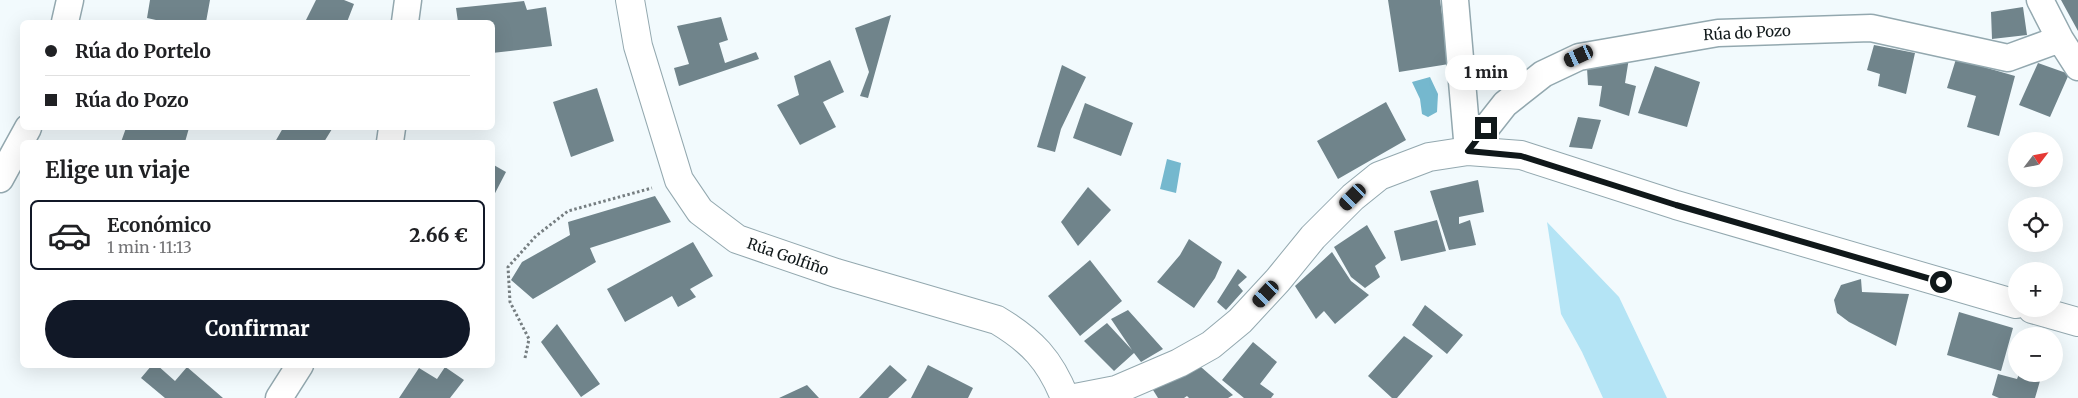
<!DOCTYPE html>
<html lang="es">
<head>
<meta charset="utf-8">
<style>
  body { margin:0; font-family:Merriweather,serif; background:#f2f2f2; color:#202124; height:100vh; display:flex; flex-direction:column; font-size:19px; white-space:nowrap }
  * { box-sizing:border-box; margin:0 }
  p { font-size:16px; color:#757577 }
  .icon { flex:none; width:28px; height:28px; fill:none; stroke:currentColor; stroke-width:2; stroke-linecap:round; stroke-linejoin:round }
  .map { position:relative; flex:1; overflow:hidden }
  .sheet { position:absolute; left:20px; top:140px; width:475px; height:228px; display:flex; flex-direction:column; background:#fff; border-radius:8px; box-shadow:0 5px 20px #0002 }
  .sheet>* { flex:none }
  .banner { position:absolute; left:20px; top:20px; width:475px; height:110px; border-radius:8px; box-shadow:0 5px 20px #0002; display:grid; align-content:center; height:110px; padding:0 25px; background:#fff }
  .needle { width:32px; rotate:58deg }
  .tools { position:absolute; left:2008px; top:132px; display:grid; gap:10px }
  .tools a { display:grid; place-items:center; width:55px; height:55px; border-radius:50%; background:#fff; box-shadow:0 5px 20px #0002; font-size:25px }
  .end { position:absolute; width:22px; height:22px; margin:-11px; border:6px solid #10181a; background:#fff; box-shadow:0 0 0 2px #fff }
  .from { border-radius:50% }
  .bubble { position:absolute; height:35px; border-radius:18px; background:#fff; box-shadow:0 5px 20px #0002; font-size:16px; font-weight:800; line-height:35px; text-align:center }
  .car { position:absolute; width:15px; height:30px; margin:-15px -8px; border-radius:6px; box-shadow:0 0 4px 1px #0007; background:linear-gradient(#222 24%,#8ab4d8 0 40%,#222 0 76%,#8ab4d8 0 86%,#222 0) }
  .banner b { display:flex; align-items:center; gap:18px; height:48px; font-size:19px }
  .banner b+b { border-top:1px solid #e0e0e0 }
  .banner i { width:12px; height:12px; background:#202124 }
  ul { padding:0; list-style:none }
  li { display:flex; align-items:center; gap:15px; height:70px; margin:0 10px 8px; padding:0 15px; border:2px solid transparent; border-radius:8px }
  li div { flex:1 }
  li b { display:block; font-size:19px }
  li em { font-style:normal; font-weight:800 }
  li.current { border-color:#111827 }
  li>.icon { width:45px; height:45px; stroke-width:1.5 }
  h2 { padding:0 25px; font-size:22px; line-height:60px }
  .action { display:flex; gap:10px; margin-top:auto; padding:10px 25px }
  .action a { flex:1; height:58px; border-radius:30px; background:#111827; color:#fff; font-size:20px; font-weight:800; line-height:58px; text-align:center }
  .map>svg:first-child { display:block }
  .green { fill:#b4e4f5 }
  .water { fill:#75b8ce }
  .building { fill:#70848b }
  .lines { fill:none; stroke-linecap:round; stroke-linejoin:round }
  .street-casing { stroke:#93a8af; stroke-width:29 }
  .secondary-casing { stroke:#93a8af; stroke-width:30 }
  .path { stroke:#767e81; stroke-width:3; stroke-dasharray:2.5 2.5; stroke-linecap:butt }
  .street { stroke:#fff; stroke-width:26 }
  .secondary { stroke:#fff; stroke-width:28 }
  .route { stroke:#10181a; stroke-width:6 }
  .labels { text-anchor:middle; stroke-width:4; stroke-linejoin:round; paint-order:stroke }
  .street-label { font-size:15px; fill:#10181a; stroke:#fff }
</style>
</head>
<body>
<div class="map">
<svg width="2078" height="398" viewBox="0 0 2078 398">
  <rect width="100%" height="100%" fill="#f2fafd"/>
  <!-- green -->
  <path class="green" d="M1547 222 1619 297 1667 398H1603L1582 352 1561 314Z"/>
  <!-- water -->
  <path class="water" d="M1430 77 1438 94 1437 112 1428 117 1422 114 1420 99 1412 82Z
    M1167 159 1181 163 1176 193 1160 189Z"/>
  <!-- building -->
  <path class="building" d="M150 0H210L206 22H165L147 18Z
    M316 0H344L354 4 347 22H305Z
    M1388 0H1440L1449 64 1399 72Z
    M2061 0H2078V31Z
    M524 1 527 10 546 7 552 46 492 53V22H458L456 8Z
    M2023 7 2027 35 1992 39 1991 12Z
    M891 15 868 98 860 96 869 72 855 28Z
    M721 17 728 40 719 43 725 63 756 52 759 59 679 86 674 68 689 64 677 26Z
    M1874 45 1915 53 1906 94 1878 86 1880 74 1867 70Z
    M1629 58 1625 83 1636 86 1629 116 1599 106 1602 86 1588 85 1587 68Z
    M1956 59 2015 76 1999 136 1967 127 1976 96 1947 88Z
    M830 60 844 92 823 102 836 127 800 145 777 105 799 95 794 76Z
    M2038 63 2069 74 2050 117 2019 105Z
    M1062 65 1086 77 1061 129 1055 152 1037 147Z
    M1655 66 1700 82 1687 127 1638 113Z
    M597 88 614 141 571 157 553 102Z
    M1386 102 1406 140 1338 179 1317 141Z
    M1085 103 1133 123 1121 156 1073 138Z
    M1578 117 1601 120 1592 149 1569 147Z
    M126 128H189L185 142H121Z
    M283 128H335L332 129 324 142H275Z
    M492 164 506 172 492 199Z
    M1478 180 1484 212 1459 217V224L1470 220 1476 245 1449 250 1430 191Z
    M1088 187 1111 210 1078 246 1061 222Z
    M655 196 671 222 590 248 596 262 533 299 511 280 522 262 570 235 568 222Z
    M1437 220 1446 251 1401 261 1394 231Z
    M1367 225 1386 258 1375 266 1380 277 1365 288 1351 277 1334 247Z
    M1189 239 1222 262 1215 278 1194 308 1157 282 1180 255Z
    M693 242 713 276 690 289 696 297 678 307 672 296 625 322 607 289Z
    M1332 252 1351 281 1369 295 1335 324 1324 311 1316 319 1295 286Z
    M1090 260 1122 301 1080 336 1048 296Z
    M1238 269 1247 277 1238 285 1243 291 1226 310 1217 302Z
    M1861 279 1862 292 1909 294 1896 346 1849 322 1837 313 1834 300 1841 285Z
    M1425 305 1463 335 1447 354 1412 325Z
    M1128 310 1163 349 1141 362 1134 353 1114 371 1084 341 1107 323 1132 350 1111 319Z
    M1959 312 2013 328 2001 371 1947 355Z
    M557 324 600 384 581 397 541 342Z
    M1404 336 1433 356 1397 398H1392L1368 376Z
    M1253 342 1277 362 1260 384 1274 394 1271 398H1244L1222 380Z
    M152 365H157L175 381 187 367 223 398H165L141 378Z
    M890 365 907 380 888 398H859Z
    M928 365 973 388 968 398H911Z
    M445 367 464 380 450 398H399L419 368 437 379Z
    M1201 367 1233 395 1228 398H1189L1187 396 1184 398H1158L1153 390Z
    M1998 374 2017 379 2019 374H2042L2035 398H1999L1992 395Z
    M807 385 819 398H779Z"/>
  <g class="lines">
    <defs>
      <path id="street" d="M1455 0 1468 151
        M2040 0 2060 39 2078 67
        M65 22 70 0
        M405 22 408 0
        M390 142 392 128
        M1468 151 1505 104 1543 74 1579 57 1718 33 1871 28 2008 58 2060 39
        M0 179 28 128
        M279 398 300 365"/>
      <path id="secondary" d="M630 0 638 46 679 180 700 211 737 239 836 273 997 320C1032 341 1050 360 1065 398
        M2032 309 2078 322
        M1075 398 1116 390 1179 363 1211 345 1240 321 1278 280 1313 237 1353 197 1379 176 1429 157 1468 151 1521 155 1676 205 2016 304"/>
    </defs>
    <!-- street casing -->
    <use href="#street" class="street-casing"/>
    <!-- secondary casing -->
    <use href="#secondary" class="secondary-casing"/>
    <!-- path -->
    <path class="path" d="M525 358 529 339 510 302 508 267 536 236 568 211 652 188"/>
    <!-- street -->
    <use href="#street" class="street"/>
    <!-- secondary -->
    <use href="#secondary" class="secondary"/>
  </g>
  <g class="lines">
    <!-- route -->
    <path class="route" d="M1486 128 1468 151 1521 156 1676 205 1941 282"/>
  </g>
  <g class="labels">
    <!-- street labels -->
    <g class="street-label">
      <text transform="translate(1747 33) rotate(-3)" y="5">Rúa do Pozo</text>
      <text transform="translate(788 257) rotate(19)" y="5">Rúa Golfiño</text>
    </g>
  </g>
</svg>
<div class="tools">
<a><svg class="needle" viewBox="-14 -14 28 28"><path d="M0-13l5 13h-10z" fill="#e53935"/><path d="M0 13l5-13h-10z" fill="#757577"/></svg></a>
<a><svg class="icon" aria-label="locate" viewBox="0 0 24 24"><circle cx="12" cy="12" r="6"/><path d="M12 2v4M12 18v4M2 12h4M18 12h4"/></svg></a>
<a>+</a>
<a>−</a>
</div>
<i class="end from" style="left:1941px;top:282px"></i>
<i class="end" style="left:1486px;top:128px"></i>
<div class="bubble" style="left:1445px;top:55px;width:82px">1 min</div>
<i class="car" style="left:1579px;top:56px;rotate:245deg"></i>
<i class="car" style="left:1353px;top:197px;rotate:225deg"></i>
<i class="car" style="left:1266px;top:294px;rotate:223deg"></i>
<div class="banner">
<b><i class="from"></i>Rúa do Portelo</b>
<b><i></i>Rúa do Pozo</b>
</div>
<section class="sheet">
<h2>Elige un viaje</h2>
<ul>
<li class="current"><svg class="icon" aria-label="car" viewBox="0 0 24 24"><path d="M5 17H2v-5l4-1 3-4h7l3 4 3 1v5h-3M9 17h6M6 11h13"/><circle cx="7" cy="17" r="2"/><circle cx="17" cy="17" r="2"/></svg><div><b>Económico</b><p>1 min · 11:13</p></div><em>2.66 €</em></li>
</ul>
<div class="action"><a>Confirmar</a></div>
</section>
</div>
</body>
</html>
